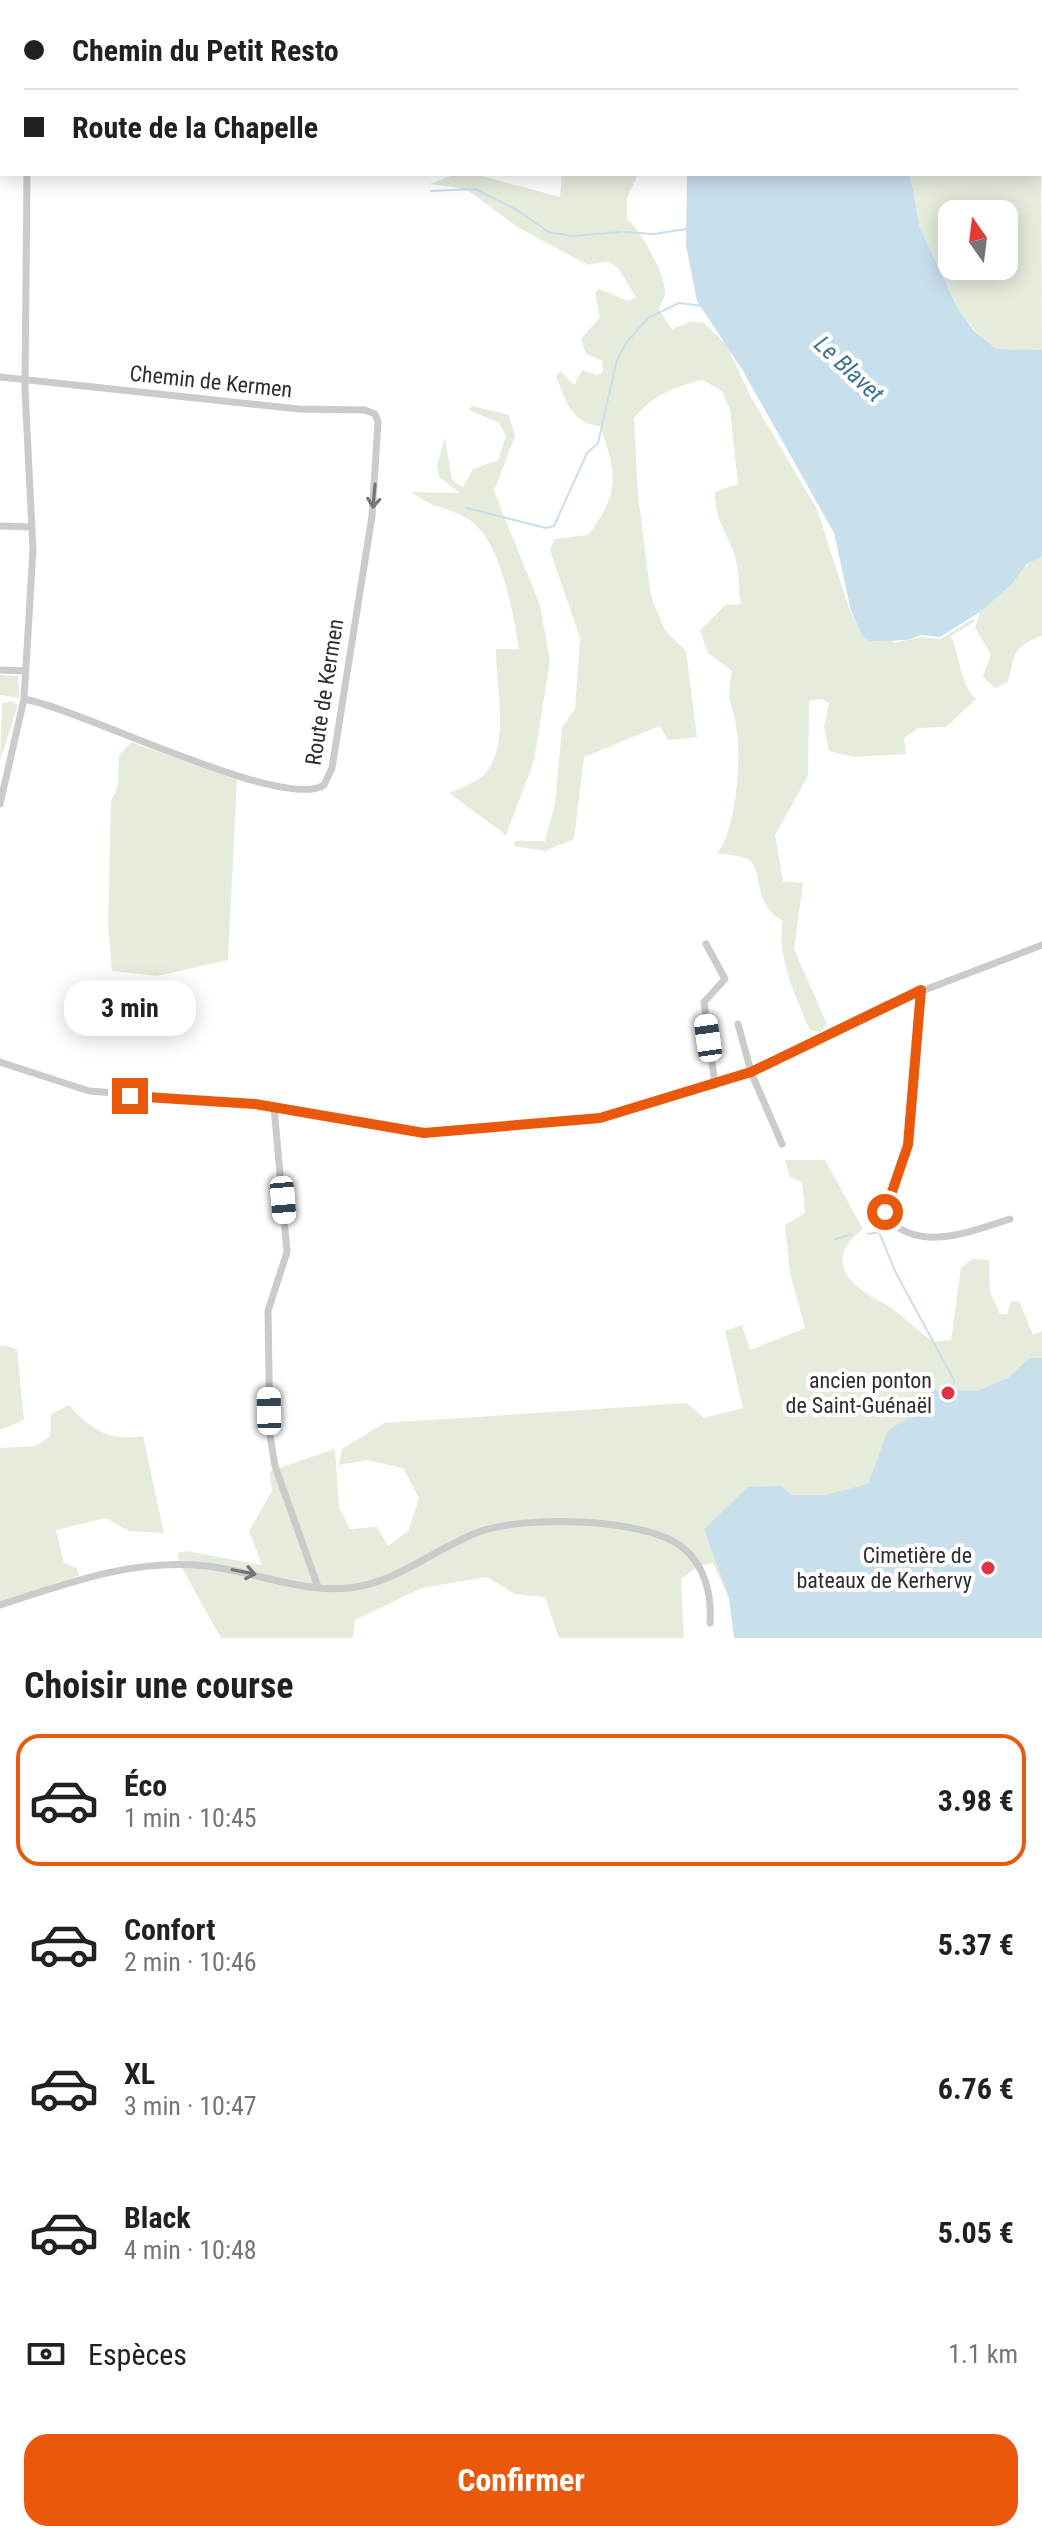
<!DOCTYPE html>
<html lang="fr">
<head>
<meta charset="utf-8">
<style>
  body { margin:0; font-family:"Roboto Condensed",sans-serif; background:#f2f2f2; color:#202124; height:100vh; display:flex; flex-direction:column; font-size:30px; white-space:nowrap }
  * { box-sizing:border-box; margin:0 }
  p { font-size:26px; color:#757577 }
  .icon { flex:none; width:44px; height:44px; fill:none; stroke:currentColor; stroke-width:2; stroke-linecap:round; stroke-linejoin:round }
  .map { position:relative; height:1638px; overflow:hidden }
  .side { display:flex; flex-direction:column; background:#fff; flex:1 }
  .side>* { flex:none }
  .banner { position:absolute; left:0px; top:0px; width:1042px; height:176px; box-shadow:0 4px 20px #0003; display:grid; align-content:center; height:176px; padding:0 24px; background:#fff }
  .needle { width:52px; rotate:346deg }
  .buttons { position:absolute; left:938px; top:200px; display:grid; gap:16px }
  .buttons a { display:grid; place-items:center; width:80px; height:80px; border-radius:16px; background:#fff; box-shadow:0 4px 20px #0003; font-size:40px }
  .end { position:absolute; width:36px; height:36px; margin:-18px; border:10px solid #ea580c; background:#fff; box-shadow:0 0 0 4px #fff }
  .from { border-radius:50% }
  .bubble { position:absolute; height:56px; border-radius:24px; background:#fff; box-shadow:0 4px 20px #0003; font-size:26px; font-weight:700; line-height:56px; text-align:center }
  .car { position:absolute; width:24px; height:48px; margin:-24px -12px; border-radius:10px; box-shadow:0 0 6px 2px #0007; background:linear-gradient(#fff 24%,#345 0 40%,#fff 0 76%,#345 0 86%,#fff 0) }
  .banner b { display:flex; align-items:center; gap:28px; height:76px; font-size:30px }
  .banner b+b { border-top:2px solid #e0e0e0 }
  .banner i { width:20px; height:20px; background:#202124 }
  ul { padding:0; list-style:none }
  li { display:flex; align-items:center; gap:24px; height:132px; margin:0 16px 12px; padding:0 8px; border:4px solid transparent; border-radius:24px }
  li div { flex:1 }
  li b { display:block; font-size:30px }
  li em { font-style:normal; font-weight:700 }
  li.active { border-color:#ea580c }
  li>.icon { width:72px; height:72px; stroke-width:1.5 }
  h2 { padding:0 24px; font-size:36px; line-height:96px }
  .pay { display:flex; align-items:center; gap:20px; height:88px; padding:0 24px; font-size:30px }
  .pay p { margin-inline-start:auto }
  .action { display:flex; gap:16px; margin-top:auto; padding:16px 24px }
  .action a { flex:1; height:92px; border-radius:24px; background:#ea580c; color:#fff; font-size:32px; font-weight:700; line-height:92px; text-align:center }
  .map>svg:first-child { display:block }
  .green { fill:#e5ecdc; fill-rule:evenodd }
  .water { fill:#c8dfec }
  .lines { fill:none; stroke-linecap:round; stroke-linejoin:round }
  .stream { stroke:#c8dfec; stroke-width:2 }
  .minor { stroke:#cbcbcb; stroke-width:7 }
  .oneway { stroke:#757575 }
  .route { stroke:#ea580c; stroke-width:10 }
  .poi-dot { fill:#e53043; stroke:#fff; stroke-width:3 }
  .labels { text-anchor:middle; stroke-width:8; stroke-linejoin:round; paint-order:stroke }
  .street-label { font-size:22px; fill:#2e2e2e; stroke:#fff }
  .poi-label { font-size:22px; fill:#2e2e2e; stroke:#fff; text-anchor:end }
  .water-label { font-size:24px; font-style:italic; fill:#3c7290; stroke:#fff }
</style>
</head>
<body>
<div class="map">
<svg width="1042" height="1638" viewBox="0 0 1042 1638">
  <rect width="100%" height="100%" fill="#fff"/>
  <!-- green -->
  <path class="green" d="M326 0H735L734 2Z
    M1040 24 1042 350 997 349 975 331 957 307 920 228 910 174H1040ZM952 214H1004V266H952Z
    M456 174H475L560 197 562 174H638L627 198V219C639 227 666 276 665 292 665 297 660 305 659 310L672 329 692 321 704 323 726 344 751 397 817 509 850 611 862 636 870 641 893 639 894 643 921 637 941 639 974 618V622L951 636C961 657 959 683 976 699L946 727 918 728 904 738 906 754 853 757 829 751 824 727 829 703 821 699 809 701 808 776 775 835 783 881 803 883 794 949 827 1024 821 1032 810 1030C796 998 776 956 783 921 751 904 764 870 749 860 741 855 726 855 717 853 736 832 741 761 737 732 734 702 725 706 732 671L708 653 700 631 725 605 741 604C738 591 740 578 737 565 732 537 714 524 715 492L738 484 730 410 722 391 703 380C673 387 655 394 634 418L638 495 651 596 665 630 686 651 697 737 668 740 660 726 584 757 574 839 545 851 514 846 515 841H545L555 804 562 727 575 709 580 638 550 550 554 539 588 535C620 494 617 473 600 426 571 424 566 400 556 376L560 371 574 385 582 370 597 375 603 372 602 361 586 354 581 339 600 317 595 293 599 289 629 301 636 297 618 268 608 261 588 265 519 228 466 189 430 184Z
    M472 406 509 415 515 436 494 491 540 605 550 661 534 761 506 835 449 793C458 789 469 785 477 780 514 757 495 684 496 649H519C513 613 501 539 468 519 450 508 428 507 412 492L460 493 439 477 437 465 445 438 452 480 463 487 473 469 498 460 506 436 499 423 469 410Z
    M1038 555 1042 556V636C1012 647 1015 654 1008 682L995 688 983 677 991 654 975 628 980 612Z
    M0 675 18 676 20 698 0 695Z
    M12 701 18 705 0 761 2 703Z
    M131 742 237 780 228 960 157 976 112 971 108 925 111 802 118 784 119 756Z
    M785 1160H825L863 1229C822 1260 849 1286 883 1303 900 1312 917 1330 933 1342L951 1340 961 1268 972 1259 989 1260 990 1292 1000 1314H1007L1011 1301 1020 1302 1033 1335 1042 1331V1619L734 1638 729 1598 713 1563 699 1566 681 1579 684 1638H559L545 1597 515 1594 487 1577 422 1588 355 1620 353 1638H221L179 1563 178 1553 187 1551 262 1565 249 1531 272 1491 270 1471 335 1449 339 1508 350 1529 377 1527 388 1546 408 1531 419 1498 403 1468 367 1460 339 1465 342 1449 384 1423 687 1403 704 1418 743 1408 725 1331 742 1325 750 1350 805 1328 790 1273 785 1225 805 1213 802 1182 790 1177Z
    M6 1345 17 1350 24 1420 0 1430V1346Z
    M69 1405C90 1429 110 1442 143 1436L164 1533 129 1531 106 1518 56 1530 64 1563 77 1568 79 1576 0 1602V1448L36 1446 50 1436 51 1414Z"/>
  <!-- water -->
  <path class="water" d="M687 174H910L920 228 957 307 974 331 997 349 1042 350V556L1027 564 1011 585 980 612 940 637 921 635 907 640 870 641 862 636 851 611 834 533 743 371 697 301 686 245Z
    M1030 1358H1042V1638H734L729 1598 704 1529 748 1487 782 1486 791 1495H825L868 1484 888 1430 927 1407 932 1390 977 1391 1008 1378Z"/>
  <g class="lines">
    <!-- stream -->
    <path class="stream" d="M431 191 475 189 517 210 549 232 572 236 620 232
      M624 232 654 234 686 229
      M467 508 546 528 554 526 587 453 598 443 617 360 626 343 648 318 679 303 703 306
      M868 1234 879 1232 896 1273 954 1380 953 1388
      M836 1239 851 1234"/>
    <!-- minor -->
    <path class="minor" d="M28 2V0
      M0 377 299 409 365 410 375 414 378 422 372 516 332 768 324 785C284 812 81 709 24 699
      M0 526 32 527
      M0 670 25 671
      M0 804 24 699 33 550 25 390 27 174
      M706 944 725 979 704 1002 715 1085
      M921 990 908 1145 886 1217C919 1254 971 1231 1010 1219
      M738 1024 751 1072 782 1144
      M0 1062 89 1091 255 1104 424 1133 576 1121 600 1118 751 1072 888 1004 1042 945
      M274 1107 287 1252 268 1311 270 1435 275 1466 318 1587
      M0 1605C68 1583 134 1558 206 1566 253 1571 301 1593 349 1588 396 1583 433 1550 476 1533 520 1515 644 1517 682 1547 705 1565 712 1595 710 1623"/>
  </g>
  <!-- one-way arrows -->
  <defs><path id="oneway-shaft" d="M-6 0H5M1.5-3L5.5 0L1.5 3" fill="none" stroke-width="1.6" stroke-linecap="round" stroke-linejoin="round" transform="scale(2)"/></defs>
  <g class="oneway">
    <use href="#oneway-shaft" transform="translate(374 496) rotate(95)"/>
    <use href="#oneway-shaft" transform="translate(244 1572) rotate(11)"/>
  </g>
  <g class="lines">
    <!-- route -->
    <path class="route" d="M130 1096 255 1104 424 1133 600 1118 751 1072 921 990 908 1145 885 1212"/>
  </g>
  <!-- markers -->
  <g class="poi-dot">
    <circle cx="948" cy="1393" r="8"/>
    <circle cx="988" cy="1568" r="8"/>
  </g>
  <g class="labels">
    <!-- street labels -->
    <g class="street-label">
      <text transform="translate(211 381) rotate(6)" y="8">Chemin de Kermen</text>
      <text transform="translate(324 692) rotate(-81)" y="8">Route de Kermen</text>
    </g>
    <!-- poi labels -->
    <g class="poi-label">
      <text x="932" y="1388">ancien ponton<tspan x="932" dy="25">de Saint-Guénaël</tspan></text>
      <text x="972" y="1563">Cimetière de<tspan x="972" dy="25">bateaux de Kerhervy</tspan></text>
    </g>
    <!-- water labels -->
    <g class="water-label">
      <text transform="translate(849 369) rotate(43)" y="8">Le Blavet</text>
    </g>
  </g>
</svg>
<div class="buttons">
<a><svg class="needle" viewBox="-14 -14 28 28"><path d="M0-13l5 13h-10z" fill="#e53935"/><path d="M0 13l5-13h-10z" fill="#757577"/></svg></a>
</div>
<i class="end from" style="left:885px;top:1212px"></i>
<i class="end" style="left:130px;top:1096px"></i>
<div class="bubble" style="left:64px;top:980px;width:132px">3 min</div>
<i class="car" style="left:708px;top:1038px;rotate:352deg"></i>
<i class="car" style="left:283px;top:1200px;rotate:175deg"></i>
<i class="car" style="left:269px;top:1411px;rotate:359deg"></i>
<div class="banner">
<b><i class="from"></i>Chemin du Petit Resto</b>
<b><i></i>Route de la Chapelle</b>
</div>
</div>
<section class="side">
<h2>Choisir une course</h2>
<ul>
<li class="active"><svg class="icon" aria-label="car" viewBox="0 0 24 24"><path d="M5 17H2v-5l4-1 3-4h7l3 4 3 1v5h-3M9 17h6M6 11h13"/><circle cx="7" cy="17" r="2"/><circle cx="17" cy="17" r="2"/></svg><div><b>Éco</b><p>1 min · 10:45</p></div><em>3.98 €</em></li>
<li><svg class="icon" aria-label="car" viewBox="0 0 24 24"><path d="M5 17H2v-5l4-1 3-4h7l3 4 3 1v5h-3M9 17h6M6 11h13"/><circle cx="7" cy="17" r="2"/><circle cx="17" cy="17" r="2"/></svg><div><b>Confort</b><p>2 min · 10:46</p></div><em>5.37 €</em></li>
<li><svg class="icon" aria-label="car" viewBox="0 0 24 24"><path d="M5 17H2v-5l4-1 3-4h7l3 4 3 1v5h-3M9 17h6M6 11h13"/><circle cx="7" cy="17" r="2"/><circle cx="17" cy="17" r="2"/></svg><div><b>XL</b><p>3 min · 10:47</p></div><em>6.76 €</em></li>
<li><svg class="icon" aria-label="car" viewBox="0 0 24 24"><path d="M5 17H2v-5l4-1 3-4h7l3 4 3 1v5h-3M9 17h6M6 11h13"/><circle cx="7" cy="17" r="2"/><circle cx="17" cy="17" r="2"/></svg><div><b>Black</b><p>4 min · 10:48</p></div><em>5.05 €</em></li>
</ul>
<div class="pay"><svg class="icon" aria-label="cash" viewBox="0 0 24 24"><path d="M3 7h18v10H3z"/><circle cx="12" cy="12" r="2"/></svg>Espèces<p>1.1 km</p></div>
<div class="action"><a>Confirmer</a></div>
</section>
</body>
</html>
